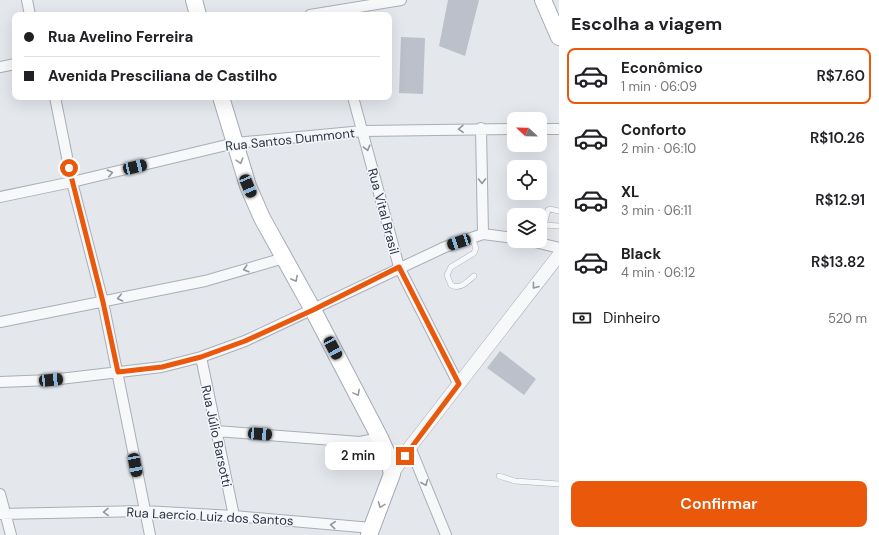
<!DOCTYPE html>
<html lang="pt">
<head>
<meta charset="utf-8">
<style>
  body { margin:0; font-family:"DM Sans",sans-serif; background:#f6f6f6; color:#202124; height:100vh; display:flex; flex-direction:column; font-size:15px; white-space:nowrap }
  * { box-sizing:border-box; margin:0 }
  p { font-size:13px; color:#757577 }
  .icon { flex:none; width:22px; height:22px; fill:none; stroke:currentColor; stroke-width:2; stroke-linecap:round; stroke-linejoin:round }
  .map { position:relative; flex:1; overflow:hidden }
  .panel { display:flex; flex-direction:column; background:#fff; width:320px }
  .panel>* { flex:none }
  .top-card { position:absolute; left:12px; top:12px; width:380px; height:88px; border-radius:8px; box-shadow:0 4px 16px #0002; display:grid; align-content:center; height:88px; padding:0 12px; background:#fff }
  .needle { width:26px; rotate:292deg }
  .controls { position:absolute; left:507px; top:112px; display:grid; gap:8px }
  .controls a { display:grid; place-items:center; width:40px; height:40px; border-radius:8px; background:#fff; box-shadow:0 4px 16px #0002; font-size:20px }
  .end { position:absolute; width:18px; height:18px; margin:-9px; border:5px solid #ea580c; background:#fff; box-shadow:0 0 0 2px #fff }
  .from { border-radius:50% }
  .bubble { position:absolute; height:28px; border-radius:8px; background:#fff; box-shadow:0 4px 16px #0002; font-size:13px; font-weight:600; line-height:28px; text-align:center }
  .car { position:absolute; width:12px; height:24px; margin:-12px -6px; border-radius:5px; box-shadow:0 0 3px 1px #0007; background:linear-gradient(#222 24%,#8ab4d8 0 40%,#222 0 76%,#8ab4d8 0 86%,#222 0) }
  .top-card b { display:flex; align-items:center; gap:14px; height:38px; font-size:15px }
  .top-card b+b { border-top:1px solid #e0e0e0 }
  .top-card i { width:10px; height:10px; background:#202124 }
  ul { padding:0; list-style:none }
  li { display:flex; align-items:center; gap:12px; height:56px; margin:0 8px 6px; padding:0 4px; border:2px solid transparent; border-radius:8px }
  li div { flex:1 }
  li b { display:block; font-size:15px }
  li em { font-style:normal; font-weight:600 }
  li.current { border-color:#ea580c }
  li>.icon { width:36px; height:36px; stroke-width:1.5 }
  h2 { padding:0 12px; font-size:18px; line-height:48px }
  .pay { display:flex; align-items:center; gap:10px; height:44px; padding:0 12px; font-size:15px }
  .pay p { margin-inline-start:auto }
  .primary-button { display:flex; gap:8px; margin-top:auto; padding:8px 12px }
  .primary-button a { flex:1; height:46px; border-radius:8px; background:#ea580c; color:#fff; font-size:16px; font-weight:600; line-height:46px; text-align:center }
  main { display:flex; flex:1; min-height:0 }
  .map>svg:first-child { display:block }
  .building { fill:#bbc0ca }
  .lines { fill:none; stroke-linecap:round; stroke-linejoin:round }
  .service-casing { stroke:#a9aeb7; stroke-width:6 }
  .minor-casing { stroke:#a9aeb7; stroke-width:12 }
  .tertiary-casing { stroke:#a9aeb7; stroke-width:14 }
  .primary-casing { stroke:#a3abb8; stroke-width:18 }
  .service { stroke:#f7f8fa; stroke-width:5 }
  .minor { stroke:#f7f8fa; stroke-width:10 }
  .tertiary { stroke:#f7f8fa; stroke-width:13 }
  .primary { stroke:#fff; stroke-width:16 }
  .oneway { stroke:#9196a0 }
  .oneway2 { stroke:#959aa2 }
  .route { stroke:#ea580c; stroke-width:5 }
  .labels { text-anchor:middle; stroke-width:3; stroke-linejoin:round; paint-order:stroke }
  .street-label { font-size:13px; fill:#2b3445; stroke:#f4f6f9 }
</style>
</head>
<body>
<main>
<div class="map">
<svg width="559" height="535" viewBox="0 0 559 535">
  <rect width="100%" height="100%" fill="#e4e7ec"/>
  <!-- building -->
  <path class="building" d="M448 0H479L465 56 439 46Z
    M401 37 425 38 423 94 399 93Z
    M500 351 536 379 524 395 487 368Z"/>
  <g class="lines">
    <defs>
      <path id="service" d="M544 225 548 210 550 209 559 211
        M540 226 544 225 559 226
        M472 238 476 248 474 253 451 267 447 275 451 285C460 290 467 282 474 276
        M499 476 515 481 559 484"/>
      <path id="minor" d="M27 0 30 15
        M310 15 401 0
        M0 67 15 64
        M55 97 72 182 103 302 150 535
        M353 97 399 267 459 385
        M481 128 483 234
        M540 129H559
        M0 197 72 182 235 143 363 131 514 129
        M531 241 559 248
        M0 322 205 281 284 258
        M201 357 234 516
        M0 382 51 380 162 367 201 357 245 341 445 247 483 234 514 238
        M216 431 360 442 380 438
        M410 447 446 535
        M0 494 11 535
        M0 514 144 511 234 516 372 528"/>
      <path id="tertiary" d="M392 474 410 447 559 255"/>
      <path id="primary" d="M194 0 198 15
        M543 0 559 37
        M221 97 248 186 262 218 313 310 380 438 388 456 392 474 369 535"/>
    </defs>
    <!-- service casing -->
    <use href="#service" class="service-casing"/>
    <!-- minor casing -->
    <use href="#minor" class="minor-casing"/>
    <!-- tertiary casing -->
    <use href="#tertiary" class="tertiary-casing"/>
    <!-- primary casing -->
    <use href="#primary" class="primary-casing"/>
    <!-- service -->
    <use href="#service" class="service"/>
    <!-- minor -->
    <use href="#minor" class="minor"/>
    <!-- tertiary -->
    <use href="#tertiary" class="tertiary"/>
    <!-- primary -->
    <use href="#primary" class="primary"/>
  </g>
  <!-- one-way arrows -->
  <defs><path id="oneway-chevron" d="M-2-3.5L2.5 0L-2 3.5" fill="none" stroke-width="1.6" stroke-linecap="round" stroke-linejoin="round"/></defs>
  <g class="oneway">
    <use href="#oneway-chevron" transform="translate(461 129) rotate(179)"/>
    <use href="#oneway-chevron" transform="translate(367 148) rotate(75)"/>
    <use href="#oneway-chevron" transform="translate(110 173) rotate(-13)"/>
    <use href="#oneway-chevron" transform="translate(482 181) rotate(89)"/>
    <use href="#oneway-chevron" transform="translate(246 269) rotate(163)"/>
    <use href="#oneway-chevron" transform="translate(535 286) rotate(128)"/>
    <use href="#oneway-chevron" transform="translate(120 298) rotate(168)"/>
    <use href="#oneway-chevron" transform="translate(425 483) rotate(68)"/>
    <use href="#oneway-chevron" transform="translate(106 512) rotate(179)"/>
    <use href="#oneway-chevron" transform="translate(333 525) rotate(-175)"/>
  </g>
  <g class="oneway2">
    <use href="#oneway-chevron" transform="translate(240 161) rotate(73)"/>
    <use href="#oneway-chevron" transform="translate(295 279) rotate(61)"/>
    <use href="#oneway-chevron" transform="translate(357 393) rotate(62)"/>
    <use href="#oneway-chevron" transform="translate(381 505) rotate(111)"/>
  </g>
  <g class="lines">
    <!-- route -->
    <path class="route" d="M69 168 103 302 118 372 162 367 201 357 245 341 313 310 399 267 459 384 405 456"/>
  </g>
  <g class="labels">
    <!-- street labels -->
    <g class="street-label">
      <text transform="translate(290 139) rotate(-6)" y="5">Rua Santos Dummont</text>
      <text transform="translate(384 211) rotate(75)" y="5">Rua Vital Brasil</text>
      <text transform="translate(217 436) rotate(78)" y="5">Rua Júlio Barsotti</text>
      <text transform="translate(210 516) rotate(3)" y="5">Rua Laercio Luiz dos Santos</text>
    </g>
  </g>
</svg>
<div class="controls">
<a><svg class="needle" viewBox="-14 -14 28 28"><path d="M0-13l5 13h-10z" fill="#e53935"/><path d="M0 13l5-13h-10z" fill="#757577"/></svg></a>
<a><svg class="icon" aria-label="locate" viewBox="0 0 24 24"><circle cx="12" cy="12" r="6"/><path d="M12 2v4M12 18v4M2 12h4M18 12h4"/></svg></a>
<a><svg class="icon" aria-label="layers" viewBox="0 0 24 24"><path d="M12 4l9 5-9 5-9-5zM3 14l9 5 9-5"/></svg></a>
</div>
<i class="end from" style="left:69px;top:168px"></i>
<i class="end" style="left:405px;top:456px"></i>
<div class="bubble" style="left:325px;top:442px;width:66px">2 min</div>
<i class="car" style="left:135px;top:167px;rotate:77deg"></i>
<i class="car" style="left:248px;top:186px;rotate:157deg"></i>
<i class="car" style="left:459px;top:242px;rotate:252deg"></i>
<i class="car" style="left:333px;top:348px;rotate:152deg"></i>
<i class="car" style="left:51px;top:380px;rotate:84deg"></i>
<i class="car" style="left:260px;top:434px;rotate:94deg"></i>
<i class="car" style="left:135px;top:465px;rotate:169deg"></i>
<div class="top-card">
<b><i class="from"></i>Rua Avelino Ferreira</b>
<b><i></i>Avenida Presciliana de Castilho</b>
</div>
</div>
<section class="panel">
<h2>Escolha a viagem</h2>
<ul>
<li class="current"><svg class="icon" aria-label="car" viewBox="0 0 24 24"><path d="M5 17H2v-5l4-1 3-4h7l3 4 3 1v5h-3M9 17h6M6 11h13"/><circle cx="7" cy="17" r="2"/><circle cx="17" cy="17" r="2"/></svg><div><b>Econômico</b><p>1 min · 06:09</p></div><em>R$7.60</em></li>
<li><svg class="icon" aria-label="car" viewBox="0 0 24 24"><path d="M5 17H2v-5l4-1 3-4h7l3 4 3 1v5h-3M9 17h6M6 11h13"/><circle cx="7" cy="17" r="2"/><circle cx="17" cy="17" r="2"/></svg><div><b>Conforto</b><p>2 min · 06:10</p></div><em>R$10.26</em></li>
<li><svg class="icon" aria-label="car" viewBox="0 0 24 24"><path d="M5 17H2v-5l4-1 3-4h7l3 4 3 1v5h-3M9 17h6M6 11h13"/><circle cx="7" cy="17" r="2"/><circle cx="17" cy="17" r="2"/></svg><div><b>XL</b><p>3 min · 06:11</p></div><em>R$12.91</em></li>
<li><svg class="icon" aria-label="car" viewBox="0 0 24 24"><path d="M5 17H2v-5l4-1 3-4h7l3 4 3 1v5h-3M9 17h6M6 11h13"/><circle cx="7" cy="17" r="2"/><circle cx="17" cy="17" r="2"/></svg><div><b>Black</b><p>4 min · 06:12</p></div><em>R$13.82</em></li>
</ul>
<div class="pay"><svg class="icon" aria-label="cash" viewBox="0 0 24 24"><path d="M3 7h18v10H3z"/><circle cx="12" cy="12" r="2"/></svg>Dinheiro<p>520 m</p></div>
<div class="primary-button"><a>Confirmar</a></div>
</section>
</main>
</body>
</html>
